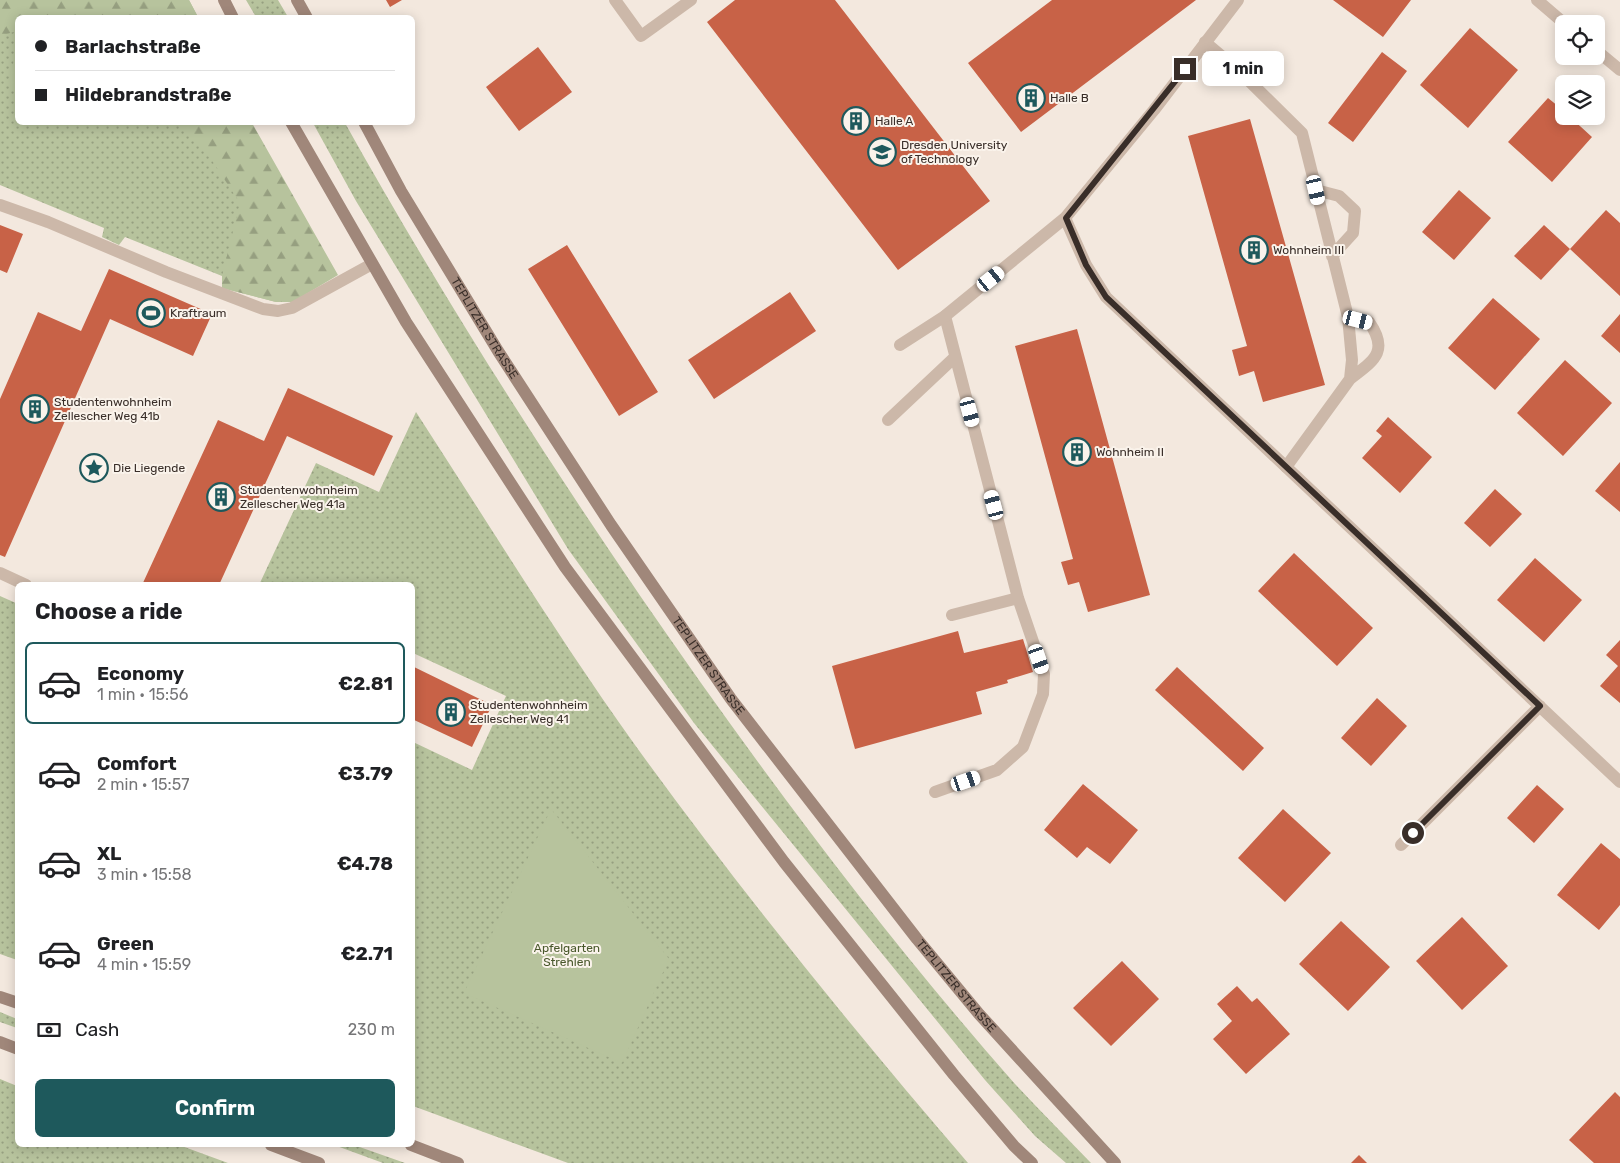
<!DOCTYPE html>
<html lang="en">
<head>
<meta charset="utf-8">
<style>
  body { margin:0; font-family:Rubik,sans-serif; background:#f6f6f6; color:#202124; height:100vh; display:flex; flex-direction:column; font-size:19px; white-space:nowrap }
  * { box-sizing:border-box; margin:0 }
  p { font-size:16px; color:#757577 }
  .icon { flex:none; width:28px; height:28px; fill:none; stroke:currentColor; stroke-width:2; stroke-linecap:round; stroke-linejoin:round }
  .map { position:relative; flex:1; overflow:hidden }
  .side { position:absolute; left:15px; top:582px; width:400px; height:565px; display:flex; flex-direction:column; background:#fff; border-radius:8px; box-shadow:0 2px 12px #0003 }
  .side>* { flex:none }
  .top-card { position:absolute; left:15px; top:15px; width:400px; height:110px; border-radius:8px; box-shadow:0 2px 12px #0003; display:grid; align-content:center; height:110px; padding:0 20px; background:#fff }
  .buttons { position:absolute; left:1555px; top:15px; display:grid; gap:10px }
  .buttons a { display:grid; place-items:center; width:50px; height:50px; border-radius:8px; background:#fff; box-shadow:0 2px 12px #0003; font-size:25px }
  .end { position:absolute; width:22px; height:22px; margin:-11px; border:6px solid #392e29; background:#fff; box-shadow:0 0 0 2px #fff }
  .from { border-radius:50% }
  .bubble { position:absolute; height:35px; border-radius:8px; background:#fff; box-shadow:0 2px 12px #0003; font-size:16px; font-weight:700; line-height:35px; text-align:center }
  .car { position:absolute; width:15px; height:30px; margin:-15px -8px; border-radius:6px; box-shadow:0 0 4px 1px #0007; background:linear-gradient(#fff 24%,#345 0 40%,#fff 0 76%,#345 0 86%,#fff 0) }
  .top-card b { display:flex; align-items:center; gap:18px; height:48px; font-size:19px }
  .top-card b+b { border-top:1px solid #e0e0e0 }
  .top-card i { width:12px; height:12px; background:#202124 }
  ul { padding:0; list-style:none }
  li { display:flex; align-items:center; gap:15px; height:82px; margin:0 10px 8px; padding:0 10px; border:2px solid transparent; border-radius:8px }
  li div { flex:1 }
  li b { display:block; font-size:19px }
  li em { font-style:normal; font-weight:700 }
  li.current { border-color:#1e595c }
  li>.icon { width:45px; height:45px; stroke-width:1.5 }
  h2 { padding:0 20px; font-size:22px; line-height:60px }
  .pay { display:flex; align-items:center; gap:12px; height:55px; padding:0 20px; font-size:19px }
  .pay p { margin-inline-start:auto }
  .cta { display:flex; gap:10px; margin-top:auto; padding:10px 20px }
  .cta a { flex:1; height:58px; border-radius:8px; background:#1e595c; color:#fff; font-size:20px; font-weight:700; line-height:58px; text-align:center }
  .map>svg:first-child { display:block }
  .grass { fill:url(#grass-dots) }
  .forest { fill:url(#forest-firs) }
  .garden { fill:#b7c39d }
  .building { fill:#c86247 }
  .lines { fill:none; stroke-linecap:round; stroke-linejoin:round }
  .lane { stroke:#ccb8a9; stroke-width:12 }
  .street { stroke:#ccb8a9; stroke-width:12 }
  .secondary { stroke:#a0877a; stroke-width:12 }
  .route { stroke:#392e29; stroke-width:6 }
  .labels { text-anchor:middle; stroke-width:4; stroke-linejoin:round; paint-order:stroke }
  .poi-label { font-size:12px; fill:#392e29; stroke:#faf3eb; text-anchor:start }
  .street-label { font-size:12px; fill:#392e29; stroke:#faf3eb }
  .park-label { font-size:12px; fill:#49582c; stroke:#faf3eb }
</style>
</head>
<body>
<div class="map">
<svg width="1620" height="1163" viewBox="0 0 1620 1163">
  <defs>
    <pattern id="grass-dots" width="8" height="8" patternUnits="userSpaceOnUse" patternTransform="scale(1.25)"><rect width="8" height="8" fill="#b7c39d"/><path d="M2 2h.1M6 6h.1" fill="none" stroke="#969f80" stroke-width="1.8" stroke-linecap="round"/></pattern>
    <pattern id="forest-firs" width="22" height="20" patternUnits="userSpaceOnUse" patternTransform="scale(1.25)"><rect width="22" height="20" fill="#b7c39d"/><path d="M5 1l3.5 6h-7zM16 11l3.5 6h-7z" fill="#969f80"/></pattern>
  </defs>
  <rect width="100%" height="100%" fill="#f3e8de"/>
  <!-- grass -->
  <path class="grass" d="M0 0H189L198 17 18 18V122L252 123 276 302 222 288V276L125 237 119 245 102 237 104 228 0 185Z
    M246 0H278L288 17H256Z
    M313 123H345C453 316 573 502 701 683 799 821 903 957 1015 1084 1040 1111 1066 1137 1091 1163H1066L1035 1136 985 1080 694 723 568 549 356 201Z
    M416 412C488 523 558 637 635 745 739 889 852 1028 968 1163H568L413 1106V742L472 770 506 696 413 653 412 585H259L316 463 379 492Z
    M0 596 18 604 17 960 0 954Z
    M0 1012 17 1019V1028L0 1022Z
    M0 1079 17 1086 18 1145H179L228 1163H0Z
    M334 1145H354L405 1163H383Z"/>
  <!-- forest -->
  <path class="forest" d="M0 0H189L198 17 18 18 17 31 0 36Z
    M177 123H252L338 275 293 302H276L222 288V276L240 203 211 159Z"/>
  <!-- garden -->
  <path class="garden" d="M15 57 17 58V88L7 85Z
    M551 809 669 959 622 1063 464 993Z"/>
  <!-- building -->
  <path class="building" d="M386 0H402L390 7Z
    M735 0H835L990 201 898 270 707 22Z
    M1052 0H1196L1021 132 968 63Z
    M1333 0H1411L1383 37Z
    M1470 28 1518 70 1468 128 1420 85Z
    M538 47 572 92 519 131 486 87Z
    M1382 52 1407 71 1353 142 1328 123Z
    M1548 98 1564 111V116H1569L1592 137 1552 182 1508 142Z
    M1250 119 1325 385 1263 402 1254 371 1239 376 1232 350 1247 346 1188 136Z
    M1459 190 1491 218 1454 260 1422 232Z
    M1606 210 1620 223V296L1570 249Z
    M0 225 23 234 7 273 0 270Z
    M1544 225 1570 249 1541 280 1514 256Z
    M567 245 658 392 619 416 528 269Z
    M109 269 212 314 193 356 110 319 5 557 0 555V399L38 312 81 331Z
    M790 292 816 331 714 399 688 360Z
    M1493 298 1540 339 1495 390 1448 348Z
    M1620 314V353L1601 336Z
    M1077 329 1150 595 1088 612 1079 582 1068 585 1061 562 1073 559 1015 346Z
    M1565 360 1612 403 1563 456 1517 413Z
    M288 388 393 436 374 476 287 436 219 585H142L218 420 264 441Z
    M1388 417 1432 457 1400 493 1362 458 1382 436 1376 431Z
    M1620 462V512L1595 491Z
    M1495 489 1522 514 1490 547 1464 523Z
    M1294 553 1373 628 1337 666 1258 591Z
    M1535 558 1582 600 1544 642 1497 600Z
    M958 631 964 653 1023 639 1033 672 1007 680 1008 683 976 692 982 714 855 749 832 666Z
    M1620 640V703L1600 686 1618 666 1606 655Z
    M412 666 492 705 472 747 412 719Z
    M1177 667 1264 748 1243 771 1155 690Z
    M1377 698 1407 726 1371 766 1341 738Z
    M1083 784 1138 830 1110 864 1087 847 1077 858 1044 830Z
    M1537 785 1564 809 1534 843 1507 818Z
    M1283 809 1331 853 1285 902 1238 858Z
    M1601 843 1620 859V905L1599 930 1557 895Z
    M1462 917 1508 966 1462 1010 1416 961Z
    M1341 921 1390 967 1348 1011 1299 964Z
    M1122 961 1159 999 1111 1046 1073 1008Z
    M1237 986 1252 1002 1257 998 1290 1034 1246 1074 1213 1039 1232 1021 1217 1004Z
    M1615 1092 1620 1097V1163H1594L1569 1140Z
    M1359 1155 1367 1163H1351Z"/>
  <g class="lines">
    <!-- lane -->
    <path class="lane" d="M615 0 641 36 691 0
      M1205 42 1238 70 1302 133 1348 317 1352 360 1350 379 1286 467
      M1316 190 1339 196 1355 211 1353 233 1332 256
      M0 205 48 222 166 272 263 309 278 311 292 308 372 264
      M1348 317 1369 322C1390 352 1373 361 1350 379
      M888 420 955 357
      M952 615 1018 598
      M935 792 997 770 1023 747 1043 694 1044 674 1018 598 945 316"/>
    <!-- street -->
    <path class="street" d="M1537 0 1565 24
      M1596 50 1620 70
      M1065 218 1086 265 1106 297 1620 782
      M900 345 945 316 1065 218 1154 110 1238 0
      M0 573 26 585
      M1401 845 1540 706"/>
    <!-- secondary -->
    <g class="secondary">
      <path d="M224 0 233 18"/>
      <path d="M297 0 307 18"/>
      <path d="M291 122 406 322 565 567 784 862 954 1075 1014 1146 1032 1163"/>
      <path id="s1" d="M364 122 401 191 498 351 611 525 731 699 917 939 979 1014 1115 1163"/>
      <path d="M0 997 18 1003"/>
      <path d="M0 1042 18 1049"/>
      <path d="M271 1145 319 1163"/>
      <path d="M411 1145 458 1163"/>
    </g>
  </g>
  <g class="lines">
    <!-- route -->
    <path class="route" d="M1185 69 1066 218 1086 265 1106 297 1540 706 1413 833"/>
  </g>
  <!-- icons -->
  <defs>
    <symbol id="building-ring" viewBox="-11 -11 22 22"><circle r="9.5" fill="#faf3eb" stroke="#1e595c" stroke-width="1.5"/><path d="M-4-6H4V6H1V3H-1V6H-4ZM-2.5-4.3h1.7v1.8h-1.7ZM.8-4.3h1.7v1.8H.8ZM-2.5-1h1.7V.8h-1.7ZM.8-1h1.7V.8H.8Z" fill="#1e595c"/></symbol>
    <symbol id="university-ring" viewBox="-11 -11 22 22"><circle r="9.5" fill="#faf3eb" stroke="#1e595c" stroke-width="1.5"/><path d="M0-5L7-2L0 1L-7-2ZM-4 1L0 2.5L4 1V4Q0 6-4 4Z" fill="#1e595c"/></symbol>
    <symbol id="stadium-ring" viewBox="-11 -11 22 22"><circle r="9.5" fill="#faf3eb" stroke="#1e595c" stroke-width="1.5"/><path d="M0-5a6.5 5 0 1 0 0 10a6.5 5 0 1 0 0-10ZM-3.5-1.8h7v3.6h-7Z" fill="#1e595c"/></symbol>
    <symbol id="sight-ring" viewBox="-11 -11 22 22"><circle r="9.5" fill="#faf3eb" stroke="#1e595c" stroke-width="1.5"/><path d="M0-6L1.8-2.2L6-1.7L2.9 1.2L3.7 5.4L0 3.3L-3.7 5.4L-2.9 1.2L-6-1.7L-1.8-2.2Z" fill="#1e595c"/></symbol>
  </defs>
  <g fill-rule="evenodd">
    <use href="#building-ring" x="1015" y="82" width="32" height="32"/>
    <use href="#building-ring" x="840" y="105" width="32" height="32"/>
    <use href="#university-ring" x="866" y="136" width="32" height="32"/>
    <use href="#building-ring" x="1238" y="234" width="32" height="32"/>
    <use href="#stadium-ring" x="135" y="297" width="32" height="32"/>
    <use href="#building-ring" x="19" y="393" width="32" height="32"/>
    <use href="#building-ring" x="1061" y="436" width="32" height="32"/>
    <use href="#sight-ring" x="78" y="452" width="32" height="32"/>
    <use href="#building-ring" x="205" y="481" width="32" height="32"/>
    <use href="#building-ring" x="435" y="696" width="32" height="32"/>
  </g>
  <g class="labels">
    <!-- poi labels -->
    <g class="poi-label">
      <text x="1050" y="102">Halle B</text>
      <text x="875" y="125">Halle A</text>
      <text x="901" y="149">Dresden University<tspan x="901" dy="14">of Technology</tspan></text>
      <text x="1273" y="254">Wohnheim III</text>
      <text x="170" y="317">Kraftraum</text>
      <text x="54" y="406">Studentenwohnheim<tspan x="54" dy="14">Zellescher Weg 41b</tspan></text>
      <text x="1096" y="456">Wohnheim II</text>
      <text x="113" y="472">Die Liegende</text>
      <text x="240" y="494">Studentenwohnheim<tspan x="240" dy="14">Zellescher Weg 41a</tspan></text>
      <text x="470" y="709">Studentenwohnheim<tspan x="470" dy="14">Zellescher Weg 41</tspan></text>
    </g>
    <!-- street labels -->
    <g class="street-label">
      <text dy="4" stroke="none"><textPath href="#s1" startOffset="239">TEPLITZER STRASSE</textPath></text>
      <text dy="4" stroke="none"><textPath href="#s1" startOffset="644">TEPLITZER STRASSE</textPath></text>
      <text dy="4" stroke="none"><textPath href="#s1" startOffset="1049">TEPLITZER STRASSE</textPath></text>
    </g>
    <!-- park labels -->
    <g class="park-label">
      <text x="567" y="952">Apfelgarten<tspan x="567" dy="14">Strehlen</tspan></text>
    </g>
  </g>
</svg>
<div class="buttons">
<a><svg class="icon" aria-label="locate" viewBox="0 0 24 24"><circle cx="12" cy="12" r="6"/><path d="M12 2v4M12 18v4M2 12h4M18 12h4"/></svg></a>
<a><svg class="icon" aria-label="layers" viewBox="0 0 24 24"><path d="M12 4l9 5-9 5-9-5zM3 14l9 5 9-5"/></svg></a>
</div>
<i class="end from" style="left:1413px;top:833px"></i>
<i class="end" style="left:1185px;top:69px"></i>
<div class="bubble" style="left:1202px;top:51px;width:82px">1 min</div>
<i class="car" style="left:1316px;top:190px;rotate:167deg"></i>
<i class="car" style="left:991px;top:279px;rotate:51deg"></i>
<i class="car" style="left:1358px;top:320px;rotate:104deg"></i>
<i class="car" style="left:970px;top:412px;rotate:165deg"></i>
<i class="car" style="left:994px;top:505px;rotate:345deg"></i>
<i class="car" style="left:1039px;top:659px;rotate:161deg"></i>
<i class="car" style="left:966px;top:781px;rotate:71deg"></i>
<div class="top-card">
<b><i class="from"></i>Barlachstraße</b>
<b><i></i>Hildebrandstraße</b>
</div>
<section class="side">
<h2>Choose a ride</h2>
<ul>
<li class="current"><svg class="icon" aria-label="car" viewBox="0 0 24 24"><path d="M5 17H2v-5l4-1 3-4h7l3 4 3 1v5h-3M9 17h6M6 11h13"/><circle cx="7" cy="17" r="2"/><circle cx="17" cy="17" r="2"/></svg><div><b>Economy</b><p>1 min · 15:56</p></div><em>€2.81</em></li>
<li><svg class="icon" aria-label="car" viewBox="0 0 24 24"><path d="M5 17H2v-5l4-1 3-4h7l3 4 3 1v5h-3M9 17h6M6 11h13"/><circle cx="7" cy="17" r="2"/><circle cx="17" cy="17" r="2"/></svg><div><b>Comfort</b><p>2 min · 15:57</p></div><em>€3.79</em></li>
<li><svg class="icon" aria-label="car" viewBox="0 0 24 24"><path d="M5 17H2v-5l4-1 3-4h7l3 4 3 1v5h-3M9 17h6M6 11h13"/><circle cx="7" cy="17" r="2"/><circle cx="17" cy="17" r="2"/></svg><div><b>XL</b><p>3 min · 15:58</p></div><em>€4.78</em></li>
<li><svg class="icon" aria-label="car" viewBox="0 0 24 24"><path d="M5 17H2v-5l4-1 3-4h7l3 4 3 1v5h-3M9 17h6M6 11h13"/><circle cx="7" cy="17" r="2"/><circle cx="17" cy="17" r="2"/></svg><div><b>Green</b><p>4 min · 15:59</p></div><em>€2.71</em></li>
</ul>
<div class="pay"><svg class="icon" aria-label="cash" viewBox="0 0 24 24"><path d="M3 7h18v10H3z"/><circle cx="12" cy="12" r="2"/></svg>Cash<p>230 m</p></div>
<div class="cta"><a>Confirm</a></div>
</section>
</div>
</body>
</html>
